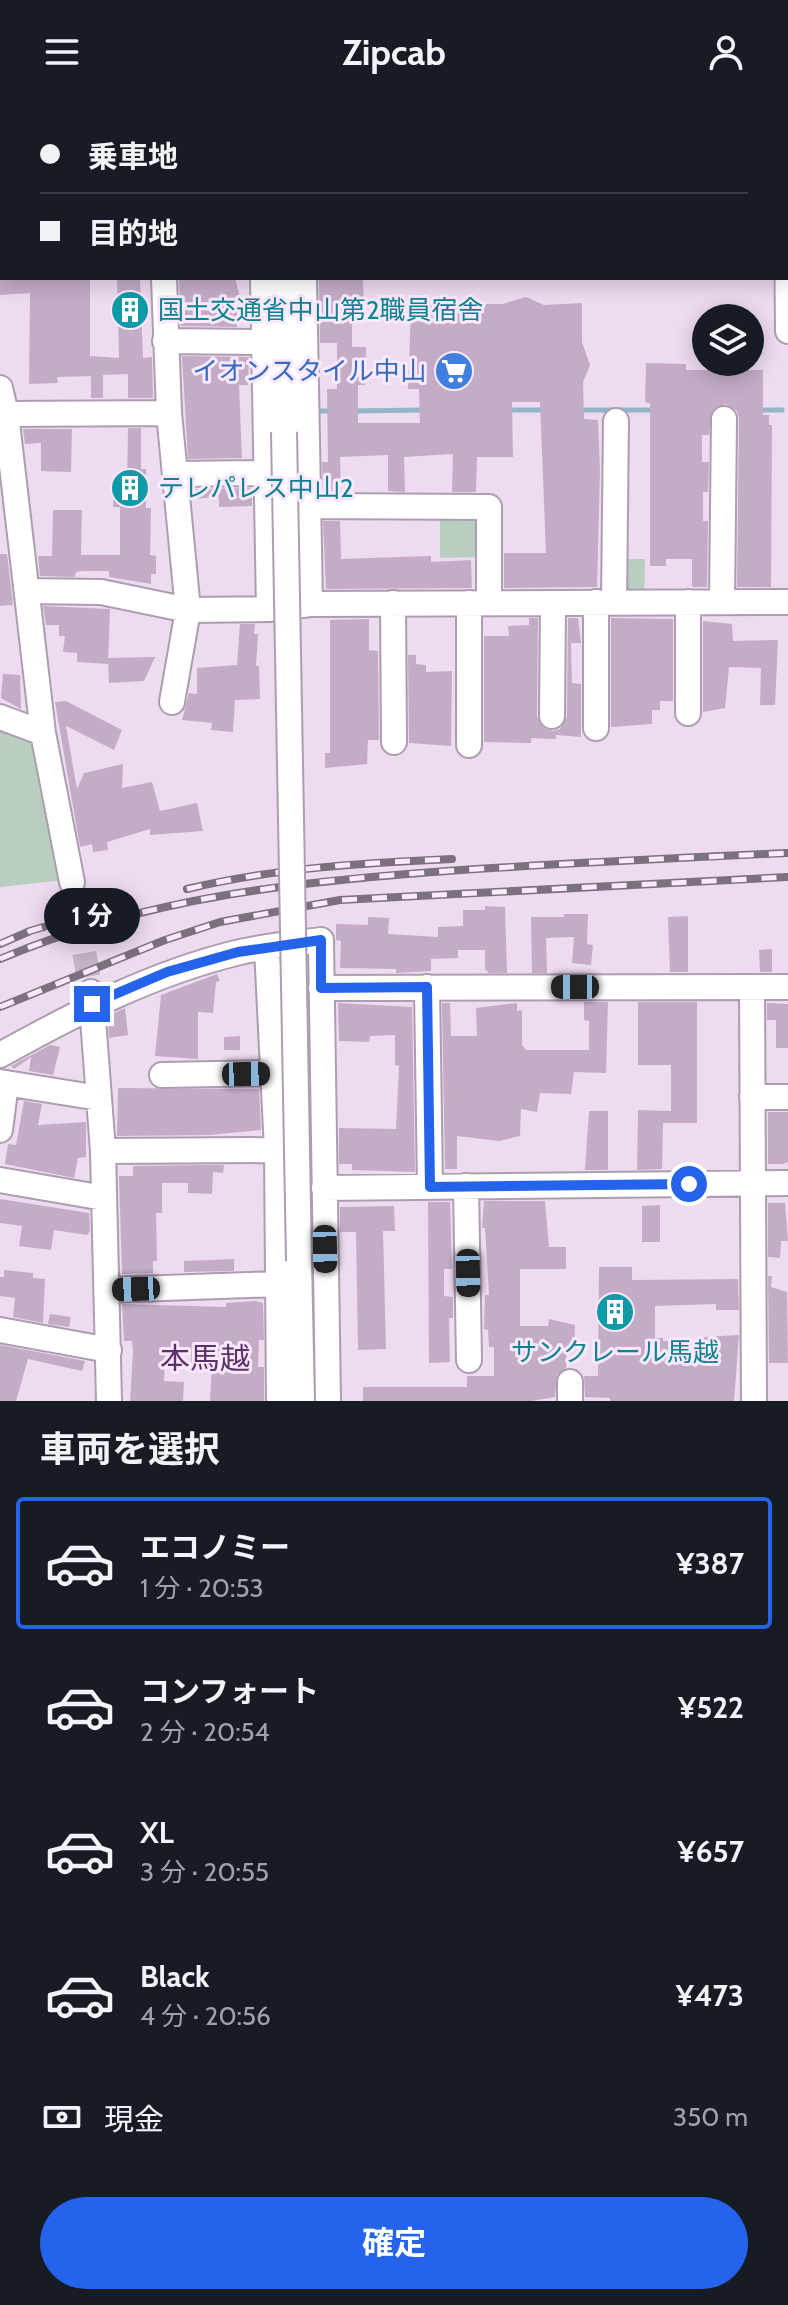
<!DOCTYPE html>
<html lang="ja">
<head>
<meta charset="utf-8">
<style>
  body { margin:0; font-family:Cabin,"Noto Sans JP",sans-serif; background:#20242c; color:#f1f3f6; height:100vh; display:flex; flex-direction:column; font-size:30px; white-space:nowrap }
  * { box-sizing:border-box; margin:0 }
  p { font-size:26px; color:#9ea1a6 }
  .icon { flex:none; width:44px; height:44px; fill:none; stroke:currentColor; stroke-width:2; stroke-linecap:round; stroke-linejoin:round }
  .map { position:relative; height:1297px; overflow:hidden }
  .sheet { display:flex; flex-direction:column; background:#171b24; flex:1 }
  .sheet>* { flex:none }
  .hud { position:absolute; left:0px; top:0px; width:788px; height:176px; box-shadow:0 4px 20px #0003; display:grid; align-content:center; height:176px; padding:0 40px; background:#171b24 }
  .controls { position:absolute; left:692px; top:200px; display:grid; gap:16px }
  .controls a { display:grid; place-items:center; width:72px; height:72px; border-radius:50%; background:#171b24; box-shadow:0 4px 20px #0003; font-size:40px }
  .end { position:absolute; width:36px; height:36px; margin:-18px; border:10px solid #2563eb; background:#fff; box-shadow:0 0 0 4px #fff }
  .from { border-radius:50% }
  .bubble { position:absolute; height:56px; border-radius:28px; background:#171b24; box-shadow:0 4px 20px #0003; font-size:26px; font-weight:700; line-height:56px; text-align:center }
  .car { position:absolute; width:24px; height:48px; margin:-24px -12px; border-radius:10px; box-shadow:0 0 6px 2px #0007; background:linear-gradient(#222 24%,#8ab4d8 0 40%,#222 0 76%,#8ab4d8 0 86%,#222 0) }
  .hud b { display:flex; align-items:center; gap:28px; height:76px; font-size:30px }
  .hud b+b { border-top:2px solid #363941 }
  .hud i { width:20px; height:20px; background:#f1f3f6 }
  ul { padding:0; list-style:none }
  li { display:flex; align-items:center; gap:24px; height:132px; margin:0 16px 12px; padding:0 24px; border:4px solid transparent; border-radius:8px }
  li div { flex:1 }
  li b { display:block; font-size:30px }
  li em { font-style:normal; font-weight:700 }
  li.selected { border-color:#2563eb }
  li>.icon { width:72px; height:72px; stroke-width:1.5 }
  h2 { padding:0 40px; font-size:36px; line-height:96px }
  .pay { display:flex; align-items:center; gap:20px; height:88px; padding:0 40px; font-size:30px }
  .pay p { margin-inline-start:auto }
  .cta { display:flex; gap:16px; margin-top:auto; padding:16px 40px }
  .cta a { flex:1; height:92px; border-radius:48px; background:#2563eb; color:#fff; font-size:32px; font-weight:700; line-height:92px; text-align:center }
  header { display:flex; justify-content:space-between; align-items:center; height:104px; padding:0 40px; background:#171b24; font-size:36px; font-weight:700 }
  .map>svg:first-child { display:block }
  .green { fill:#b8cfc0 }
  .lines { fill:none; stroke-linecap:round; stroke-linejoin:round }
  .stream { stroke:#93b5c8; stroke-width:5 }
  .building { fill:#c4acc7 }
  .minor-tunnel { stroke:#c4b4c7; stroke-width:24; stroke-dasharray:24 12; stroke-linecap:butt }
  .minor-casing { stroke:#ae9db1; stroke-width:28 }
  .minor { stroke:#fff; stroke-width:24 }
  .rail-casing { stroke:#7b707d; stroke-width:8 }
  .rail { stroke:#fbe8fd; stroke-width:5; stroke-dasharray:15; stroke-linecap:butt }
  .minor-bridge-casing { stroke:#ae9db1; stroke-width:28; stroke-linecap:butt }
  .minor-bridge { stroke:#fff; stroke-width:24 }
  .route { stroke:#2563eb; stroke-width:10 }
  .labels { text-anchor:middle; stroke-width:6; stroke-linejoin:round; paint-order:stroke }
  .culture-label { font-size:26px; fill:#0d838f; stroke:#fbe8fd; text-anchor:start }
  .shop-label { font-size:26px; fill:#366cbe; stroke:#fbe8fd; text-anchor:end }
  .quarter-label { font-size:30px; fill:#5a3269; stroke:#fbe8fd }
</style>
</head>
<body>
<header><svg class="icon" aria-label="menu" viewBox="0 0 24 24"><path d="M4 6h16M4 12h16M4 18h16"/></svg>Zipcab<svg class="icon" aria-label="person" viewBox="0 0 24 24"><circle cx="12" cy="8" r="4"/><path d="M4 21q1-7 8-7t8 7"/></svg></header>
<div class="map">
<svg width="788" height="1297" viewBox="0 0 788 1297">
  <rect width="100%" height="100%" fill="#eddbf0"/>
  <!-- green -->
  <path class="green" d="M440 411 476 412 481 416 482 453 440 454Z
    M614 455H645L644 498H614Z
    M0 621 38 636 65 776 0 783Z"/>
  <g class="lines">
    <!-- stream -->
    <path class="stream" d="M508 306H546
      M580 306H654
      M760 306H782
      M312 307H334
      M352 307 426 306"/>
  </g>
  <!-- building -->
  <path class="building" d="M0 174H90V255L91 252 119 254 117 174H140L143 254 152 253 153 294H128V270L103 271V294H91V272L57 273 58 279 29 280 30 189 0 191Z
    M179 174H235L241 197H237V223L181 222Z
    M319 176H363L364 203H359V217H352V243H366L365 281H358V319H420L419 285H408L411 207H416V200H502L526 193 544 201 582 199V238L590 261 583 278 584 315 598 316 600 368 597 483 504 484V449H546L540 298H512L513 353H477L476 388H452L453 350 404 353 405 388 388 387V351L340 353 341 387H323L322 358H328L327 285H337V239H320Z
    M182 252 249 253 248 281H239L242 354 188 355Z
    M646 259 686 260V266H763V311H769V321H772L771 483H737L739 315 737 307 725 300 712 307 709 331H702V358H709L708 388H703V417H708L707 483H692V455H666V462H650V299L645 298Z
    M128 324H141V365H146V404H151L150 451 156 452V470H151V480L109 473V467H82L76 468 75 473 40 472 38 452H52L53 406H82L81 451H120V403H113L114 389H127Z
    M23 325H72L71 368 41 367V339L25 340Z
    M252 384V402L219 403V393L192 395 191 385Z
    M323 417H340L341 455 431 452V458L471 456 472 484 326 485Z
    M0 450H7L13 501 0 502Z
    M43 502 110 505 108 560 77 558V549L63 548 65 532H59V521H46Z
    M529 514H538L537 613 544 624 553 627 560 625 567 613 568 514H578L581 539H571L572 579 581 580V633L556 631V635L531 634V639L484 638V532H509L508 522 529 521Z
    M611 514 673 515V597H660V606H652V620L611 623Z
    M369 515V546L378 547V551L379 636H368L367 660 325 664V649H330V516Z
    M703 517 732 520 733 537 778 536 775 601H760L761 564 729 563 725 604 703 608Z
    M240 520H255L254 530H258L256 562H259L260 595 235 596 233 628 211 626 212 619 182 616 189 589 197 590V564L237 561Z
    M408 551H416V560L426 561V568L452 567 451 642 409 639Z
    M155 553 144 577 109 579 108 554Z
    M3 570 20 571 21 605 1 594Z
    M66 597 122 626 114 646 66 622 77 685 84 669 123 660 122 684 152 678 160 707 197 699 203 727 150 731V725L107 738 108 746 93 748 92 740 80 743 55 598Z
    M485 802 505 803 507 869H489L485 865V846H458V854L431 855V867L396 869V865L340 864 341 837 336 836V820L368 821V813L389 814 388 830 438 833V823L463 822V806H485Z
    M564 810H588L587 840 593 841 591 861 572 859 574 833 546 834 547 869H532L531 813H564Z
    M688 812V868H670L668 813Z
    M772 845V868H760L759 846Z
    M217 870 220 877 216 878 213 909 198 908V955L155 952 161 891Z
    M584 898H608L606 969 574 968 571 990 540 989 537 1008 521 1005 520 1032 499 1037 457 1032V1065H445L442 899H450L451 932H477L476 904 517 899V907L522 906V941L526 946H589V917L584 916Z
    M638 898H697V1019H663L662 1065 637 1066 638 1006 671 1007V961H638Z
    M338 899 412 903 415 1068 352 1066V1060H339V1024L396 1025 399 962 395 961V931L370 932 369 938 339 937Z
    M767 899 788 900V944H776V916H767Z
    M125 904 128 931 109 934 108 912Z
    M240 932V946H224V933Z
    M50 941 60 943 53 971 29 967 31 953 14 965 11 962Z
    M118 984 259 985 261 1026 209 1031 117 1032Z
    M24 997 42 1000 38 1021 86 1018V1053L78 1054 74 1074 5 1060 8 1040 16 1041Z
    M589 1007H608V1066H585Z
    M768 1008H788V1058L783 1060H768Z
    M200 1061H224L223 1069 213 1068 212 1090 188 1089V1079H162V1109H156L157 1157H153V1169L122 1170 119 1072H133V1062Z
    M0 1095 89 1109 90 1127 87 1131 54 1126 51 1146 19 1142 22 1122 0 1119Z
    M484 1097H545L549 1143H566V1165H520V1222H548L549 1215 575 1221 574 1245H567L566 1264 557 1271 555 1293 532 1297H363V1283H467V1272H494V1243H489L488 1226 484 1225 485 1191H489L485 1124H482Z
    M428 1098H450L452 1165H444V1192L453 1193V1214H449L450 1258 429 1259Z
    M768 1099H785L788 1137H781L780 1154 768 1153Z
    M660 1101V1138H642V1102Z
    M394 1102 395 1127H383L386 1245 358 1246 356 1128H340V1103Z
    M234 1155V1167L184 1168V1157Z
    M599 1163H632V1176L738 1175 739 1206H716V1200L655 1202V1234H663V1237L700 1238 704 1233 739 1231 734 1297H610V1294L585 1293 584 1272H598Z
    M4 1166 33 1169V1174L45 1175 43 1219 13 1213 15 1194 0 1192V1173H4Z
    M768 1172H772L771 1183 787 1188 788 1259H769Z
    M255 1197 263 1199 264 1236H259L258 1263H264V1297H210L212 1260H191V1250L165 1249 164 1277 184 1278 183 1297H130L133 1248 132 1237H124L122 1200 226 1203V1199Z
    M50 1210 71 1213 69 1223 48 1220Z
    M0 1241 85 1257 82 1267 28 1255 16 1297H0Z"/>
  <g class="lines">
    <!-- minor-tunnel -->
    <path class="minor-tunnel" d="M72 778 91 888"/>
    <defs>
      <path id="minor" d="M470 0 471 2
        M540 0V2
        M732 0V2
        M786 0 788 227
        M164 2V0
        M309 2 310 0
        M631 2V0
        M0 29H2
        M0 126H2
        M164 174 169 309 188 506 172 598
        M263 174 269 505
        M284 174V328
        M304 174 310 500
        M165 237 263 238
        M0 284 6 310 43 629 72 778
        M6 310 169 309
        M175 370 266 369
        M308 402 489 403V499
        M27 487 101 488 188 506 269 505 310 500 788 498
        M596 498V624
        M614 498 616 317
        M722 498 724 315
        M393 499 394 638
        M469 499V641
        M688 609V498
        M552 612 553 499
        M0 613 43 629
        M267 844 277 1046 279 1297
        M427 883 430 1083
        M752 883 754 1297
        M321 884 788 883
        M91 888 103 1047 109 1297
        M0 951C76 909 151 870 236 849 263 842 293 840 321 836L328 1297
        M162 971 274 969
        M0 978 99 994
        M752 993H788
        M0 1026 6 979
        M103 1047 277 1046
        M0 1076 104 1094
        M466 1082 469 1256
        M324 1084 788 1079
        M299 1157 302 1297
        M107 1186 278 1180
        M0 1226 109 1246
        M570 1297V1278"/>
    </defs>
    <!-- minor casing -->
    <use href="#minor" class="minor-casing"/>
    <!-- minor -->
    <use href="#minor" class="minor"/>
    <defs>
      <path id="rail" d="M187 785C274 764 363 759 452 755
        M0 840 30 827 101 806
        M0 855C150 792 300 777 461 766 570 759 679 754 788 749
        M0 903 165 836 220 818 340 796 788 773"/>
    </defs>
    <!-- rail casing -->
    <use href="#rail" class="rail-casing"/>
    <!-- rail -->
    <use href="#rail" class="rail"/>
    <defs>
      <path id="minor-bridge" d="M284 328 299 1157"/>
    </defs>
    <!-- minor-bridge casing -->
    <use href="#minor-bridge" class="minor-bridge-casing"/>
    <!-- minor-bridge -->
    <use href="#minor-bridge" class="minor-bridge"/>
  </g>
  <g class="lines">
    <!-- route -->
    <path class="route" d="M92 900 167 868 238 848 321 836V884L427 883 430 1083 689 1080"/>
  </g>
  <!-- icons -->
  <defs>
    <symbol id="building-disc" viewBox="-11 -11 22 22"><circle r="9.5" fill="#0f9aa8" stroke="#fbe8fd"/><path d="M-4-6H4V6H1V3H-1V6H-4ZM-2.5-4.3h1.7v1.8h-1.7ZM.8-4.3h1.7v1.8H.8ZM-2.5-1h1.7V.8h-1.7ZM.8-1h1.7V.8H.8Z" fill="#fff"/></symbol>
    <symbol id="supermarket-disc" viewBox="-11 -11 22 22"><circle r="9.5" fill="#3f7fe0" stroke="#fbe8fd"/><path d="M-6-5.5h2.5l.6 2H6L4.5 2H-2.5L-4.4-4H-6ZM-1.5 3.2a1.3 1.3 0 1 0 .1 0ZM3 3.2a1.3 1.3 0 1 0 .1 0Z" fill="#fff"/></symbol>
  </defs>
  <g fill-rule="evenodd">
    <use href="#building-disc" x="108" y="184" width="44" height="44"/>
    <use href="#supermarket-disc" x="432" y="245" width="44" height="44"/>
    <use href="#building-disc" x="108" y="362" width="44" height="44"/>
    <use href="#building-disc" x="593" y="1186" width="44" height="44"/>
  </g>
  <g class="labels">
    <!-- culture labels -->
    <g class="culture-label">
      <text x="158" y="215">国土交通省中山第2職員宿舎</text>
      <text x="158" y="393">テレパレス中山2</text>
      <text x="615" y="1257" text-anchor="middle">サンクレール馬越</text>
    </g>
    <!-- shop labels -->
    <g class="shop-label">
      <text x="426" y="276">イオンスタイル中山</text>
    </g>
    <!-- quarter labels -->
    <g class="quarter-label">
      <text x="205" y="1265">本馬越</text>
    </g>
  </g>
</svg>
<div class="controls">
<a><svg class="icon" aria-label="layers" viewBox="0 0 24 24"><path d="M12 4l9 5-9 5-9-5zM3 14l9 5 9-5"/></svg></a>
</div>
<i class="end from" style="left:689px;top:1080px"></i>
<i class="end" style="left:92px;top:900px"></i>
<div class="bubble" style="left:44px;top:784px;width:96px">1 分</div>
<i class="car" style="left:575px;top:883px;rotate:270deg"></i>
<i class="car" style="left:246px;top:970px;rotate:89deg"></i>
<i class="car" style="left:325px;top:1145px;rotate:179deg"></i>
<i class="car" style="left:468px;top:1169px;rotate:179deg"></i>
<i class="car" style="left:136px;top:1185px;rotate:268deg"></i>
<div class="hud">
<b><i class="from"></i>乗車地</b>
<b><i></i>目的地</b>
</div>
</div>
<section class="sheet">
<h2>車両を選択</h2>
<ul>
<li class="selected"><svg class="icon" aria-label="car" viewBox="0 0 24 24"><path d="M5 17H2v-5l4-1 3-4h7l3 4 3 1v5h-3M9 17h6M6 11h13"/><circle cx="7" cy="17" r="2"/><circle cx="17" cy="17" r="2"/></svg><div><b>エコノミー</b><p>1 分 · 20:53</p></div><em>¥387</em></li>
<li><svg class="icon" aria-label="car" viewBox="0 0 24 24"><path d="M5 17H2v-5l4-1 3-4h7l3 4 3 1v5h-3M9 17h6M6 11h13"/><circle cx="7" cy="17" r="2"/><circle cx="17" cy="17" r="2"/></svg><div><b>コンフォート</b><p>2 分 · 20:54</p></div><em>¥522</em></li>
<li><svg class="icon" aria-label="car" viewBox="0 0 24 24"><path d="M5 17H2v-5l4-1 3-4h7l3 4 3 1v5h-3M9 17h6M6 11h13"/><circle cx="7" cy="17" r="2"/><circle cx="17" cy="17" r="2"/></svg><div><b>XL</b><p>3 分 · 20:55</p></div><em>¥657</em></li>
<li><svg class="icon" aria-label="car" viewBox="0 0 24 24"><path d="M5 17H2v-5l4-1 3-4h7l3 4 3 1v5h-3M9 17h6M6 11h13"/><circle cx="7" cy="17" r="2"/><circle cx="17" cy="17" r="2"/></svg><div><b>Black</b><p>4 分 · 20:56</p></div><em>¥473</em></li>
</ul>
<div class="pay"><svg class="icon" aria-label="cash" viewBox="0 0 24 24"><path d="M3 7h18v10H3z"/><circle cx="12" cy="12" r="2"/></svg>現金<p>350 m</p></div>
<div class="cta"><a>確定</a></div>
</section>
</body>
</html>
